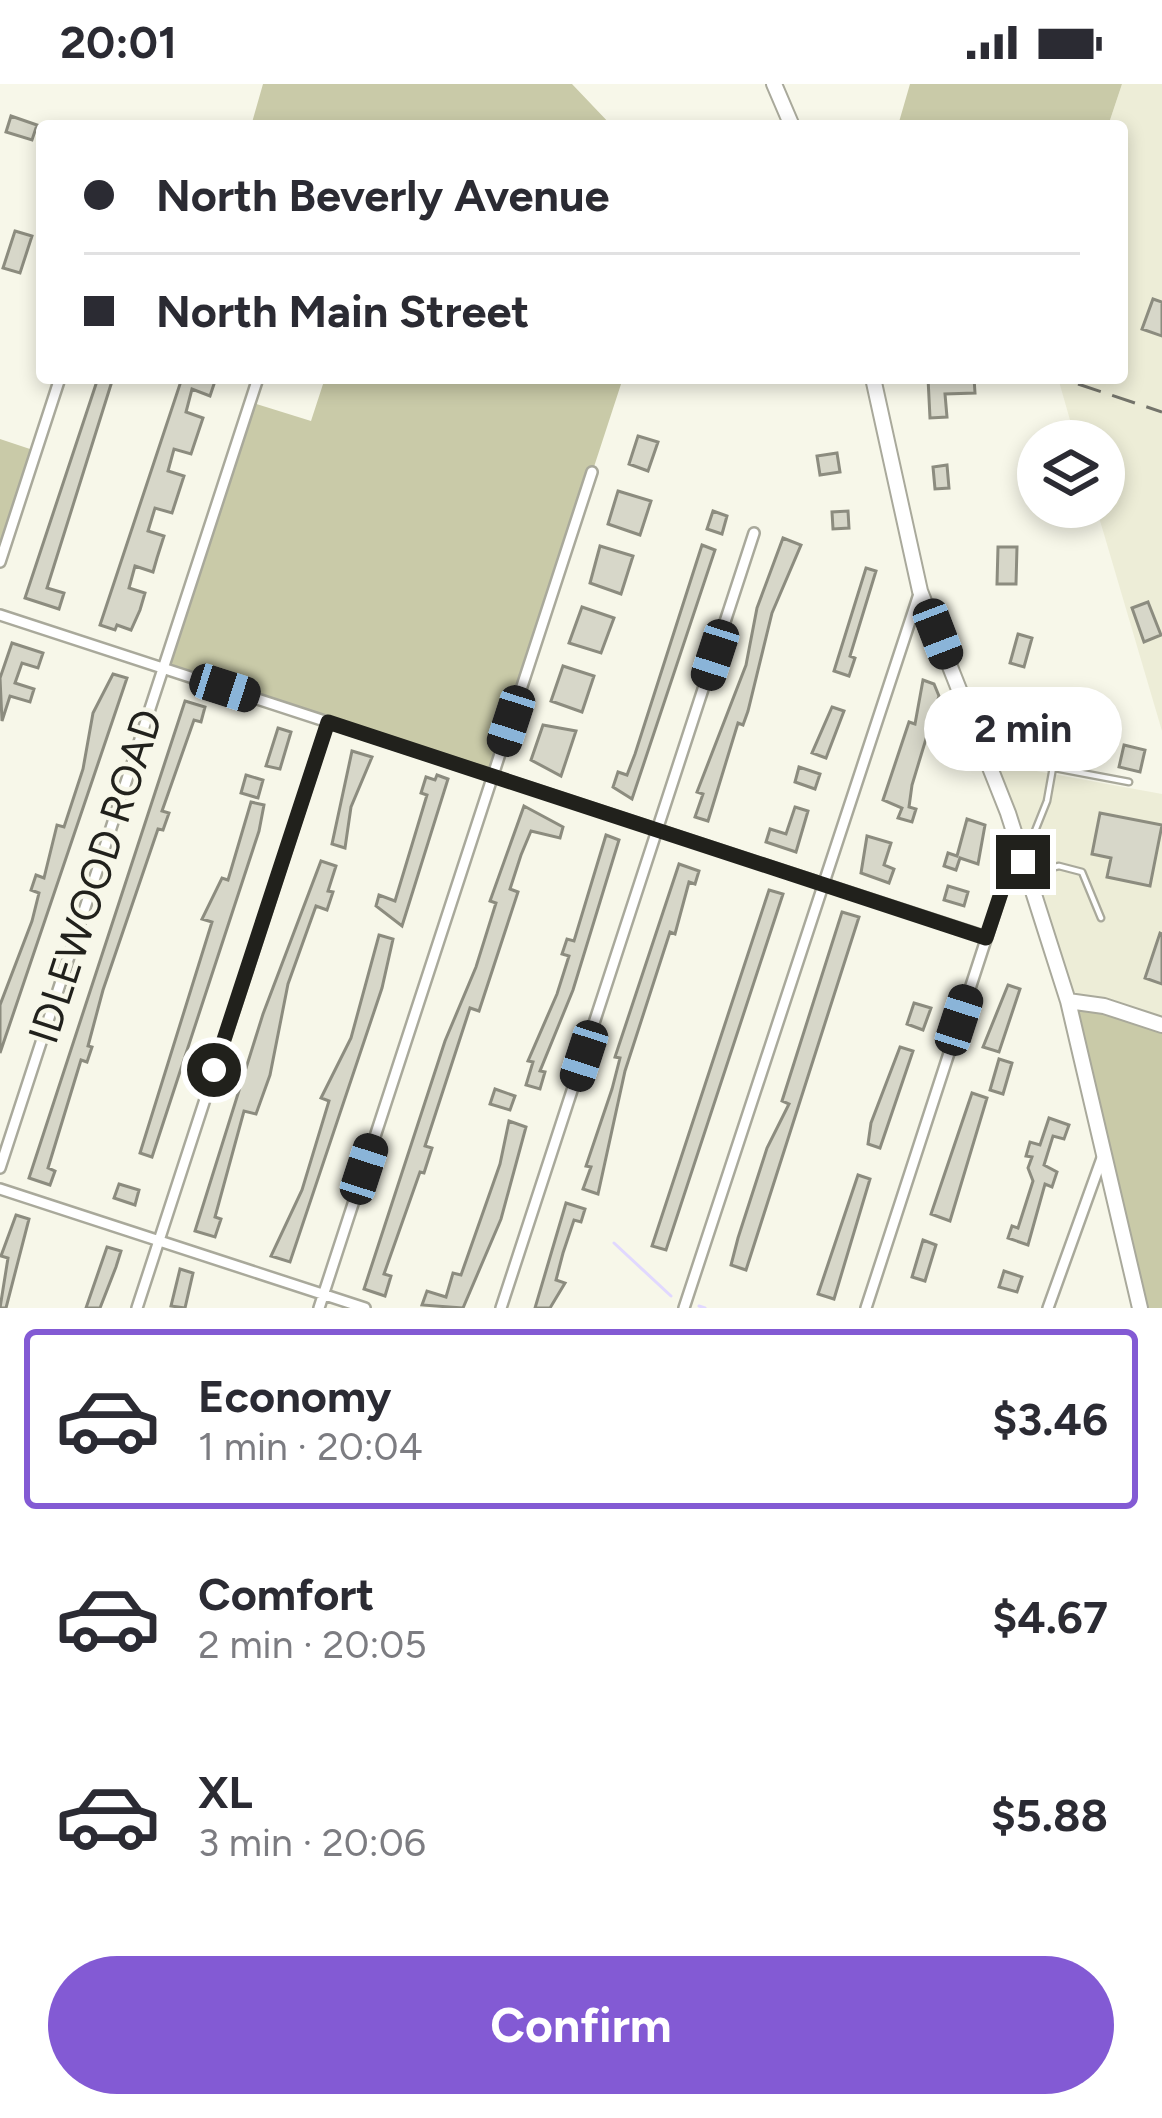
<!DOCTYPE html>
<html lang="en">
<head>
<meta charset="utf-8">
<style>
  body { margin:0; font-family:Figtree,sans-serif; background:#f2f2f3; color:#2b2b33; height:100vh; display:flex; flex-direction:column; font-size:45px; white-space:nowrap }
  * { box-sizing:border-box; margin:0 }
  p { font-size:39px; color:#7c7c81 }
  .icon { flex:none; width:66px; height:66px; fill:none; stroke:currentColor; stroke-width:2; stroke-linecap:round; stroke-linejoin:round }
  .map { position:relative; height:1224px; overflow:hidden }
  .side { display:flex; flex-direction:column; background:#fff; flex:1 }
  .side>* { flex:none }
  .guide { position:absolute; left:36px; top:36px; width:1092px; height:264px; border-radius:12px; box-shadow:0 6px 18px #0003; display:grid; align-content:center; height:264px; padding:0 48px; background:#fff }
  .fabs { position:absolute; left:1017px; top:336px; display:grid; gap:24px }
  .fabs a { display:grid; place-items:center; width:108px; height:108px; border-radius:50%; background:#fff; box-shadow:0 6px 18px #0003; font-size:60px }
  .end { position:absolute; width:54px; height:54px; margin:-27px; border:15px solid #21211c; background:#fff; box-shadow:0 0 0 6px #fff }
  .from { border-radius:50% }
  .bubble { position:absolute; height:84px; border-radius:42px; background:#fff; box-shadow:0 6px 18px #0003; font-size:39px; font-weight:700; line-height:84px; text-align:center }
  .car { position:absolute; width:36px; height:72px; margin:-36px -18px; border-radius:15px; box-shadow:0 0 9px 3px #0007; background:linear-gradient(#222 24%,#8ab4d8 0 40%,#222 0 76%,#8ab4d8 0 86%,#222 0) }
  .guide b { display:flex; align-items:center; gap:42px; height:114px; font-size:45px }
  .guide b+b { border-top:3px solid #e1e1e2 }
  .guide i { width:30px; height:30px; background:#2b2b33 }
  ul { padding:21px 0 0; list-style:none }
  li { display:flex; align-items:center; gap:36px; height:180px; margin:0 24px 18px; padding:0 24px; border:6px solid transparent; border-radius:12px }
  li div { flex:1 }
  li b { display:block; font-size:45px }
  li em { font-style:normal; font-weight:700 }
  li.active { border-color:#835ad4 }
  li>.icon { width:108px; height:108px; stroke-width:1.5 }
  .action { display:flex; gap:24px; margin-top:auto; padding:24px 48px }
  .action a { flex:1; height:138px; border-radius:72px; background:#835ad4; color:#fff; font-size:48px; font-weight:700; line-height:138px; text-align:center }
  .status { display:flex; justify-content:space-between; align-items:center; height:84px; padding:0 60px; background:#fff; direction:ltr }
  .status svg { height:33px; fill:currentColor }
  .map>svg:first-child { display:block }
  .built { fill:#ededd7 }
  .green { fill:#c9caa8 }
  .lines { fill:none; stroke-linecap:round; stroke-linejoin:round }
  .stream { stroke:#e1d8ff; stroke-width:3 }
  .building { fill:#d7d7c9; stroke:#8c8c7f; stroke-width:3 }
  .lane-casing { stroke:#a9a99b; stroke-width:9 }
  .street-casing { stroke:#a9a99b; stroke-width:14 }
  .secondary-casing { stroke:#a9a99b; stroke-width:18 }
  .lane { stroke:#fff; stroke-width:4.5 }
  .street { stroke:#fff; stroke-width:9 }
  .secondary { stroke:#fff; stroke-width:14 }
  .rail { stroke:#74746b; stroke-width:3; stroke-dasharray:24 12; stroke-linecap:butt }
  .route { stroke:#21211c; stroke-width:15 }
  .labels { text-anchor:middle; stroke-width:9; stroke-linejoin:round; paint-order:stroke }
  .street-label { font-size:42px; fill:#21211c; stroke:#f7f7e9 }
</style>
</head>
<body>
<div class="status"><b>20:01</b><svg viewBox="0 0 49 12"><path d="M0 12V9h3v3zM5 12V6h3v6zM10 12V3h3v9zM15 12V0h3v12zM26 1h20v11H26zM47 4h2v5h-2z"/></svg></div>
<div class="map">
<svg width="1162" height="1224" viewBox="0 0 1162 1224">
  <rect width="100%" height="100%" fill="#f7f7e9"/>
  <!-- built -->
  <path class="built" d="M1122 0H1162V647L1096 423H1104V357H1076L1058 294H1122V42H1108Z
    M988 678 1162 710V941L1068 917Z"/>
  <!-- green -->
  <path class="green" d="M263 0H572L612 42H251Z
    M910 0H1122L1108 42H910L899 38Z
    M325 294H623L493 692 163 584 250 318 311 337Z
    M0 355 36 367 0 478Z
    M1068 917 1162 941V1224H1140Z"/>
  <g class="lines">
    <!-- stream -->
    <path class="stream" d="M614 1159 671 1212
      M699 1222 705 1224"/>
  </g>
  <!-- building -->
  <path class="building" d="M11 32 37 41 32 56 6 48Z
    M15 147 32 152 20 189 3 184Z
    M1153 215 1162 218V252L1142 245Z
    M98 294H113L47 504 64 509 59 525 25 514Z
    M182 294 215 297 210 312 192 305 186 328 203 334 191 370 174 365 168 387 184 392 172 429 155 424 148 447 164 452 157 474 153 488 135 482 129 504 145 509 140 526 131 546 117 541 115 546 100 541Z
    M928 294H974L975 309 945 310 947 333 930 334Z
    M638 352 658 358 648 387 629 380Z
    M837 369 840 388 820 391 817 372Z
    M947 381 949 404 935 405 933 383Z
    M618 407 651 417 640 451 608 440Z
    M713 427 727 432 722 450 707 445Z
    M848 427 849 444 833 445 832 428Z
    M783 454 801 461 772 529 748 627 743 641 738 639 708 737 695 733 703 710 697 708 746 581 757 524Z
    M702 461 715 466 632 715 613 703 618 688 627 691 635 670Z
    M600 462 633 472 621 510 590 499Z
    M998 463H1017L1016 500H997Z
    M866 484 876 487 850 572 855 574 849 592 834 587Z
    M1148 518 1161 551 1144 558 1132 524Z
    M582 523 614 534 601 569 569 559Z
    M1018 550 1032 554 1024 583 1010 579Z
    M12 559 43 569 38 584 22 579 15 599 34 605 30 618 10 612 2 637 0 594Z
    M563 582 594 592 582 628 551 617Z
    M113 590 127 594 0 969V921L32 837 39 809 31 806 36 791 44 794 57 741 64 743 83 685 93 629Z
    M923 596 934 600 939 612 912 701 909 723 916 725 912 738 898 734 902 724 883 716 909 638 915 640Z
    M185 617 205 623 201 638 194 636 162 727 169 729 163 746 158 745 103 906 88 962 92 963 87 978 81 976 48 1084 55 1087 50 1101 29 1094Z
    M832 623 844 627 826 674 812 669Z
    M1027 634 1051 637 1049 654 1025 651Z
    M543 641 576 647 561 692 531 676Z
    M278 644 291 648 280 685 266 682Z
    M1124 661 1145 666 1140 688 1119 683Z
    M352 667 372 673 351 723 345 764 332 760Z
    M799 683 820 690 815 705 795 698Z
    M246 691 263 696 258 714 241 709Z
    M437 691 448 695 402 842 376 822 379 811 395 817 427 711 421 709 426 693 435 696Z
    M251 718 264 721 259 747 152 1073 140 1069 212 838 202 835 222 794 228 796Z
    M524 722 563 743 560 754 531 747 521 771 510 805 518 808 479 927 470 924 425 1062 432 1064 424 1089 420 1088 384 1190 391 1192 385 1212 364 1205 445 957 476 883 496 819 490 817Z
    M795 723 808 727 796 768 766 758 770 745 786 750Z
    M1100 729 1162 741 1150 802 1107 793 1111 774 1092 770Z
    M967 735 985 741 978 780 960 774 956 786 944 782 948 769 957 772Z
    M606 751 619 756 573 906 540 987 545 988 540 1005 526 1001 533 978 528 977 557 910 569 872 562 870 567 855 574 857Z
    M867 752 891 759 884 781 894 785 889 799 861 789Z
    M321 777 336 782 328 807 333 808 327 826 316 822 288 900 270 991 256 1030 244 1027 215 1133 221 1135 215 1153 195 1147 263 930Z
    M679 780 699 787 695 800 689 798 675 850 670 848 625 987 598 1110 583 1105 591 1083 586 1082 612 1005 620 974 615 973Z
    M948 802 968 808 964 822 944 816Z
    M769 806 783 810 666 1166 652 1162Z
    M842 828 859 833 746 1186 731 1181 738 1154 767 1064 789 1020 782 1017Z
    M1160 849 1162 850V900L1145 894Z
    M379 851 393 855 382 904 290 1178 271 1172 302 1106 329 1017 321 1014 351 954Z
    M1008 901 1020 905 999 968 983 963Z
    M914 919 931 924 923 946 907 940Z
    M900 963 913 967 880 1064 868 1060 871 1039Z
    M999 975 1012 979 1003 1010 990 1006Z
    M495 1005 515 1012 510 1026 490 1020Z
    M972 1009 987 1014 950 1137 931 1130Z
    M1049 1034 1069 1041 1064 1055 1053 1052 1044 1081 1057 1088 1052 1103 1045 1100 1028 1161 1008 1154 1012 1142 1018 1144 1033 1097 1028 1084 1032 1073 1026 1072 1030 1058 1040 1061Z
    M509 1037 526 1043 501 1135 463 1224 422 1221 427 1207 446 1213 453 1189 461 1191 500 1080Z
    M858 1091 870 1095 834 1215 818 1210Z
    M119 1100 139 1106 135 1121 114 1114Z
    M566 1119 585 1125 581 1138 574 1136 563 1169 556 1196 565 1199 550 1224H535Z
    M16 1131 29 1135 6 1224H0L8 1174 1 1172Z
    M923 1156 936 1161 925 1197 912 1193Z
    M107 1163 121 1167 116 1183 100 1224H86Z
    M180 1185 193 1189 185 1224 171 1222Z
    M1004 1187 1022 1193 1017 1208 999 1203Z"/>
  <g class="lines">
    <defs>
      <path id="lane" d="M991 672 1129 698
        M1025 772 1047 717 1057 661
        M1033 788 1059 782 1082 788 1101 834"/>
      <path id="street" d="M0 478 60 294
        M0 531 986 853
        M0 1084 258 294
        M0 1105 365 1224
        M137 1224 328 638
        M319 1224 592 388
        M501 1224 754 449
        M684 1224 920 507
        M866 1224 1007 791 1023 778
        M1048 1224 1102 1074"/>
      <path id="secondary" d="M774 0 792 42
        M873 294 920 507 1008 729 1068 917 1140 1224
        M1068 917 1104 922 1162 941"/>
    </defs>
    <!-- lane casing -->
    <use href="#lane" class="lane-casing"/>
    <!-- street casing -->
    <use href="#street" class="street-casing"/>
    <!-- secondary casing -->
    <use href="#secondary" class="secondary-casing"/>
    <!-- lane -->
    <use href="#lane" class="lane"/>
    <!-- street -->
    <use href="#street" class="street"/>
    <!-- secondary -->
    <use href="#secondary" class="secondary"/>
    <!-- rail -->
    <path class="rail" d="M1078 300 1162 328"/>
  </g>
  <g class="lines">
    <!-- route -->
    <path class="route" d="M214 986 328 638 986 854 1007 791 1023 778"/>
  </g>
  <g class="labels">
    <!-- street labels -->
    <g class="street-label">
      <text transform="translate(95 792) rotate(-72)" y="15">IDLEWOOD ROAD</text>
    </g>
  </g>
</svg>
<div class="fabs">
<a><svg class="icon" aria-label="layers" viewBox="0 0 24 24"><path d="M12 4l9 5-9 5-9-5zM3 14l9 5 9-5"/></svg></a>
</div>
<i class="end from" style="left:214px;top:986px"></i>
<i class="end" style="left:1023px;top:778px"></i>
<div class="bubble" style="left:924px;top:603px;width:198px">2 min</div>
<i class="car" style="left:938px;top:550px;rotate:159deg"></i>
<i class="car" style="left:715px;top:571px;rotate:198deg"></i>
<i class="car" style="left:225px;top:604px;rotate:108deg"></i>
<i class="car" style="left:511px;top:637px;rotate:198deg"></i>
<i class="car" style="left:959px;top:936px;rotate:18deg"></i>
<i class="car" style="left:584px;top:972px;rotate:198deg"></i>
<i class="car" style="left:364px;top:1085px;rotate:18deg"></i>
<div class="guide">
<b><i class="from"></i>North Beverly Avenue</b>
<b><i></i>North Main Street</b>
</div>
</div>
<section class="side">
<ul>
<li class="active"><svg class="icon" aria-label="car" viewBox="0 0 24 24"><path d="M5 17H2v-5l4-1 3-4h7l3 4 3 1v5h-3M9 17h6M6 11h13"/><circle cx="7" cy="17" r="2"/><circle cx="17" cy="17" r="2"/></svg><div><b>Economy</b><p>1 min · 20:04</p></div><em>$3.46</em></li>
<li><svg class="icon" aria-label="car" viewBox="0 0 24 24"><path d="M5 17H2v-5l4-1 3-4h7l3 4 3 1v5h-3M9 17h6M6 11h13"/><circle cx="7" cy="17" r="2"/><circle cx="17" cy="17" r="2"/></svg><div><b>Comfort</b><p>2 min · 20:05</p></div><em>$4.67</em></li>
<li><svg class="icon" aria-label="car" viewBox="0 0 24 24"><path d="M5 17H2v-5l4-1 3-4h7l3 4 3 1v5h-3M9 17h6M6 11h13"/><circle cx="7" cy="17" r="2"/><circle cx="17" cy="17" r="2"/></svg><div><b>XL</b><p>3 min · 20:06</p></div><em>$5.88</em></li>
</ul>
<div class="action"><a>Confirm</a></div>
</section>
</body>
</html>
